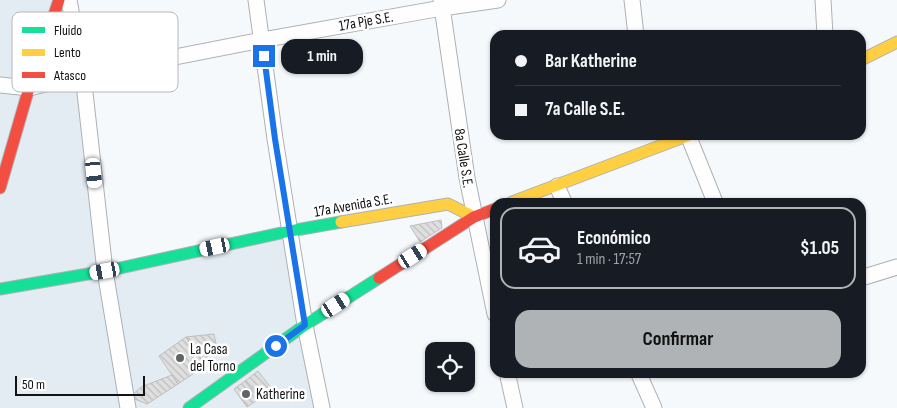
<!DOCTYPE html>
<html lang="es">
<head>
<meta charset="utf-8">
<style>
  body { margin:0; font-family:"Sofia Sans Condensed",sans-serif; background:#242831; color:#f1f3f6; height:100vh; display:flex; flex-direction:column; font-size:19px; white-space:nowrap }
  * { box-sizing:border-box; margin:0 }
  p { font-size:16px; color:#9ea1a6 }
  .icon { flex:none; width:28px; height:28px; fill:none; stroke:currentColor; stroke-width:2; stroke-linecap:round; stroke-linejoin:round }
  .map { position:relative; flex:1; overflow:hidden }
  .panel { position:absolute; left:490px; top:198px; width:376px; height:180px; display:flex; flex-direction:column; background:#171b24; border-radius:15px; box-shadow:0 1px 4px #0004 }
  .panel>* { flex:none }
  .top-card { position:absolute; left:490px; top:30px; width:376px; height:110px; border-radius:15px; box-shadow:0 1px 4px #0004; display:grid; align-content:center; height:110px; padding:0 25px; background:#171b24 }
  .tools { position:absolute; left:425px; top:342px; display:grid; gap:10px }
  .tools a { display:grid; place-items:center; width:50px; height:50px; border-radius:10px; background:#171b24; box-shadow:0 1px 4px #0004; font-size:25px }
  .scale { position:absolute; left:15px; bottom:12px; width:130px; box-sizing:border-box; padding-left:5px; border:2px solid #111315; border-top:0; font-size:14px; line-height:18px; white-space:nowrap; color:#111315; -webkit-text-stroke:4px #fff; paint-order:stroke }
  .end { position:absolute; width:22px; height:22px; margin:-11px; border:6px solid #1a73e8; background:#fff; box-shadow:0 0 0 2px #fff }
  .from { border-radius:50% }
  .bubble { position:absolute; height:35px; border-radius:15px; background:#171b24; box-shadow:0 1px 4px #0004; font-size:16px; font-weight:700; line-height:35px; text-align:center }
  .car { position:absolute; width:15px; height:30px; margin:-15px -8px; border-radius:6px; box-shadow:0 0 4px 1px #0007; background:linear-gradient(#fff 24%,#345 0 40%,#fff 0 76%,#345 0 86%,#fff 0) }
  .top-card b { display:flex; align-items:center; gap:18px; height:48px; font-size:19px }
  .top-card b+b { border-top:1px solid #363941 }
  .top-card i { width:12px; height:12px; background:#f1f3f6 }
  ul { padding:9px 0 0; list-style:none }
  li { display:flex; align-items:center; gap:15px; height:82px; margin:0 10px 8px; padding:0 15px; border:2px solid transparent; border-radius:15px }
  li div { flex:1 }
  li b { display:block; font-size:19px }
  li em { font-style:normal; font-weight:700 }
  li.on { border-color:#b0b3b5 }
  li>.icon { width:45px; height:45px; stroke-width:1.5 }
  .primary-button { display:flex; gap:10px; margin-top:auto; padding:10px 25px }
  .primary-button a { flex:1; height:58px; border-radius:15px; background:#b0b3b5; color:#111; font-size:20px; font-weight:700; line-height:58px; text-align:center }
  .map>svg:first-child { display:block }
  .built { fill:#e3ebf3 }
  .building { fill:url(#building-back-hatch); stroke:#bfbfc0 }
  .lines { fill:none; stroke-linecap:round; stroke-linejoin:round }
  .street-casing { stroke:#aeb1b3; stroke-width:17 }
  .fast-casing { stroke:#aeb1b3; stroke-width:13 }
  .slow-casing { stroke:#aeb1b3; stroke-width:13 }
  .jam-casing { stroke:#aeb1b3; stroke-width:13 }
  .street { stroke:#fefeff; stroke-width:15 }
  .fast { stroke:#16e098; stroke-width:11 }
  .slow { stroke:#ffcf43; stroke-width:11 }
  .jam { stroke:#f24e42; stroke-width:11 }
  .route { stroke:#1a73e8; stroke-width:6 }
  .poi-dot { fill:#616466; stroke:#fff; stroke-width:2 }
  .labels { text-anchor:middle; stroke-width:5; stroke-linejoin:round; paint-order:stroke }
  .street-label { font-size:15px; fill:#111315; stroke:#fff }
  .poi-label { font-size:15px; fill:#111315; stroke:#fff; text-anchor:start }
  .key { fill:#fff; stroke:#b8b8b9; stroke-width:1 }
  .key-label { font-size:14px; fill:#111315 }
</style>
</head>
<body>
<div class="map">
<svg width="897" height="408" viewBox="0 0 897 408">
  <defs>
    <pattern id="building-back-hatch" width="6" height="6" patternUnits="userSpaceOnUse" patternTransform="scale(1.25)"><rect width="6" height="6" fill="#dfdfe0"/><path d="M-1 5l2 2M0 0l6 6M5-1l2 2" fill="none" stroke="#bebebf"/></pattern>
  </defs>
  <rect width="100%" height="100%" fill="#f6f9fc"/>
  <!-- built -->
  <path class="built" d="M0 0H69L111 270 293 230 322 408H0Z"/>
  <!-- building -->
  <path class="building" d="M441 220 442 228 420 242 410 226Z
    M214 334 217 349 202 361 186 337Z
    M186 337 205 366 178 384 159 356Z
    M258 371 272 389 259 399 245 381Z
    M172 375 178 384 147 404 130 397 141 387Z
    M245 381 259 399 247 407 234 389Z"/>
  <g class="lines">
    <defs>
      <path id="street" d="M69 0 83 75 105 271 128 408
        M256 0 275 139 305 325 322 408
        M441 0 467 178 495 314
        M632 0 636 35
        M823 0 825 35
        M0 85 29 88 83 75 262 40 442 8 498 0
        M688 135 715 202
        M557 186 564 202
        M861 278 897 267
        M507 372 515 408
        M638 372 654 408"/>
      <path id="fast" d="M0 289 111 270 290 231 341 222
        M189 408 305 325 379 278"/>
      <path id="slow" d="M861 60 897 42
        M512 202 689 135
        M341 222 448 204 474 217"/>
      <path id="jam" d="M0 188 29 88 59 0
        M379 278 474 217 495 209"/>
    </defs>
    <!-- street casing -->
    <use href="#street" class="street-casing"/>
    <!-- fast casing -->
    <use href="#fast" class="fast-casing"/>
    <!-- slow casing -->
    <use href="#slow" class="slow-casing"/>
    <!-- jam casing -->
    <use href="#jam" class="jam-casing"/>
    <!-- street -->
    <use href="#street" class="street"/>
    <!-- fast -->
    <use href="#fast" class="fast"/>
    <!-- slow -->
    <use href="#slow" class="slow"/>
    <!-- jam -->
    <use href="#jam" class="jam"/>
  </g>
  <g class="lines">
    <!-- route -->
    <path class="route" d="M264 56 275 139 305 325 276 346"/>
  </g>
  <!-- markers -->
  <g class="poi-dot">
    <circle cx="180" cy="358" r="5"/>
    <circle cx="246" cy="394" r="5"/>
  </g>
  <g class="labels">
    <!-- street labels -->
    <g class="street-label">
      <text transform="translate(366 21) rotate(-10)" y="5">17a Pje S.E.</text>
      <text transform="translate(464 158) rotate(81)" y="5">8a Calle S.E.</text>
      <text transform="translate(353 205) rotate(-10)" y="5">17a Avenida S.E.</text>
    </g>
    <!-- poi labels -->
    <g class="poi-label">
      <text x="190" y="354">La Casa<tspan x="190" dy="17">del Torno</tspan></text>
      <text x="256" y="399">Katherine</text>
    </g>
  </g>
  <!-- legend -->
  <rect x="12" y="12" width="166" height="80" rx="8" class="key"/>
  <rect x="22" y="27" width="23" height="6" fill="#16e098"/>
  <rect x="22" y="49" width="23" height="7" fill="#ffcf43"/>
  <rect x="22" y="72" width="23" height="6" fill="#f24e42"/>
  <g class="key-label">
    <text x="54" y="35">Fluido</text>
    <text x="54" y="57">Lento</text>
    <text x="54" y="80">Atasco</text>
  </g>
</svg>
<div class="tools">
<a><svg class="icon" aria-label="locate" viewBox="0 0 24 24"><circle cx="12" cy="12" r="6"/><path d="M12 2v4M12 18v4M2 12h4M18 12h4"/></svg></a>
</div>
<div class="scale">50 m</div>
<i class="end from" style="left:276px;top:346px"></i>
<i class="end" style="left:264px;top:56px"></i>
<div class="bubble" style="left:281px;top:39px;width:82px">1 min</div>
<i class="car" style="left:94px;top:173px;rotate:174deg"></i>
<i class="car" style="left:215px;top:247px;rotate:258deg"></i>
<i class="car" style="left:413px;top:256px;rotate:57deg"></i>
<i class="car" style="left:105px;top:271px;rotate:260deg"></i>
<i class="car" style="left:336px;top:305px;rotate:57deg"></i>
<div class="top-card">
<b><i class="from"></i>Bar Katherine</b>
<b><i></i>7a Calle S.E.</b>
</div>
<section class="panel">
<ul>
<li class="on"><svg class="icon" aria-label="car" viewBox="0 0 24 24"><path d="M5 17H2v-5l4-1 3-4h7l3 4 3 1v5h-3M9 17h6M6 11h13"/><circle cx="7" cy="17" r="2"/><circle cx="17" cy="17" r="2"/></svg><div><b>Económico</b><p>1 min · 17:57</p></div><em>$1.05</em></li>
</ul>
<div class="primary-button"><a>Confirmar</a></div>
</section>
</div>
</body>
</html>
